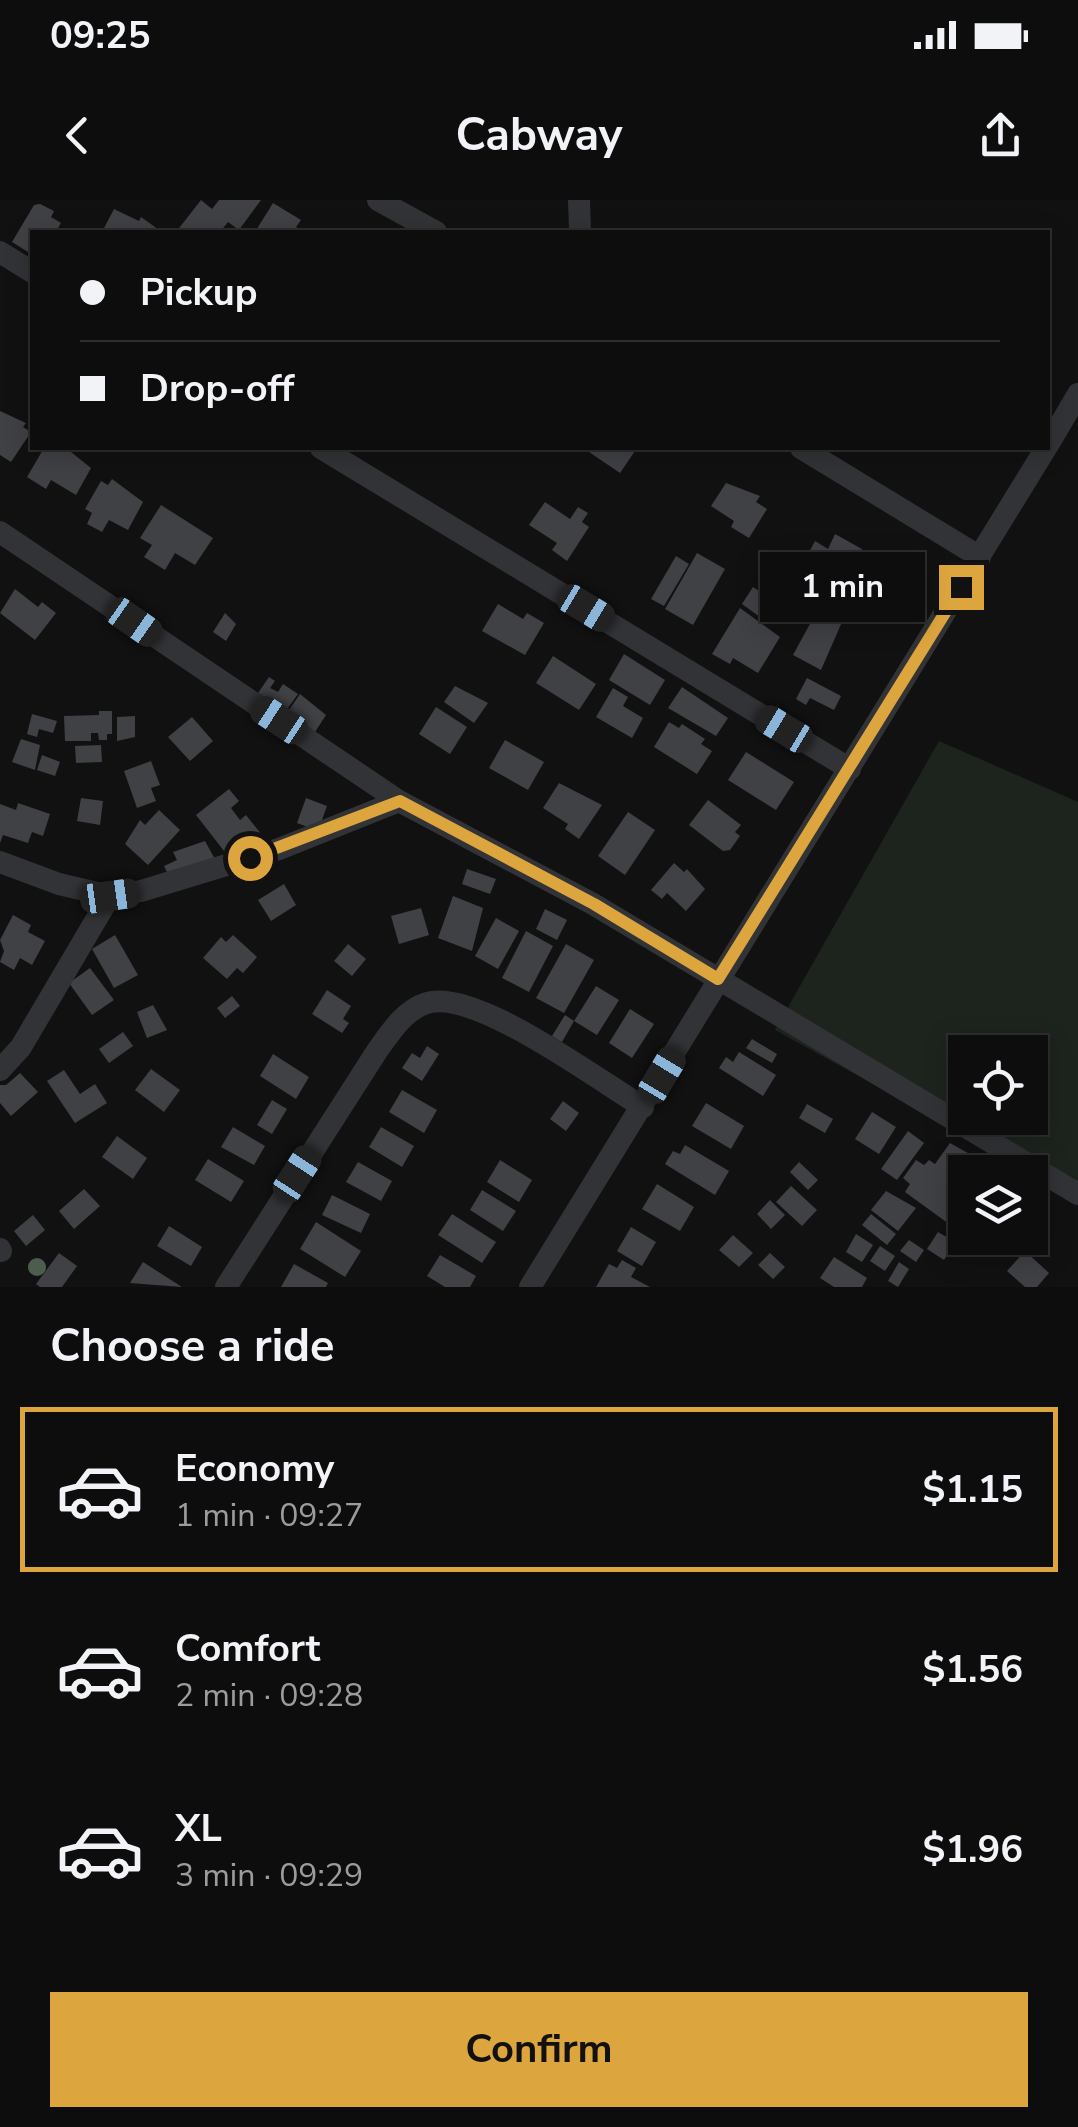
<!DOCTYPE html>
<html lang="en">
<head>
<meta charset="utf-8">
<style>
  body { margin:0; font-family:"Nunito Sans",sans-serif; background:#1b1b1c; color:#f1f3f6; height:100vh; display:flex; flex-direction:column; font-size:38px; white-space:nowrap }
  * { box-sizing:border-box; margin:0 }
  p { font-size:32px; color:#9a9c9e }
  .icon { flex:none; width:55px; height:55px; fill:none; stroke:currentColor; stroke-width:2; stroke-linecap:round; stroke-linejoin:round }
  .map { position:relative; height:1087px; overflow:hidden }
  .details { display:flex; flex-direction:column; background:#0d0d0e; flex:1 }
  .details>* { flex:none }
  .top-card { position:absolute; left:30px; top:30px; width:1020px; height:220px; border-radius:0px; box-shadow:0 5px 25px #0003,0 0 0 2px #2d2d2e; display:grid; align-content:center; height:220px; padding:0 50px; background:#0d0d0e }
  .fabs { position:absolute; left:948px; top:835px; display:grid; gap:20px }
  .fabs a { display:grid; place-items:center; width:100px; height:100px; border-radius:0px; background:#0d0d0e; box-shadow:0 5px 25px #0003,0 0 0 2px #2d2d2e; font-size:50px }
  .end { position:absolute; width:45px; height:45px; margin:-22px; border:12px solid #dca53e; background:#111; box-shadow:0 0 0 5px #111 }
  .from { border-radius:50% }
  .bubble { position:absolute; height:70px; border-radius:0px; background:#0d0d0e; box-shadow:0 5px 25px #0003,0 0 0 2px #2d2d2e; font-size:32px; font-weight:700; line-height:70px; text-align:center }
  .car { position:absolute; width:30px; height:60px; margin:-30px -15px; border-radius:12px; box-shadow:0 0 8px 2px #0007; background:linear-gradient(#222 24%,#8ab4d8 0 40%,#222 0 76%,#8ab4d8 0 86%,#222 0) }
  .top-card b { display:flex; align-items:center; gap:35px; height:95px; font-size:38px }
  .top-card b+b { border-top:2px solid #2d2d2e }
  .top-card i { width:25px; height:25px; background:#f1f3f6 }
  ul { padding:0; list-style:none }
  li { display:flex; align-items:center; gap:30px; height:165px; margin:0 20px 15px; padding:0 30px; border:5px solid transparent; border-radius:0px }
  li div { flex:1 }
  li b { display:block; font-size:38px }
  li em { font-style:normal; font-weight:700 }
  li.active { border-color:#dca53e }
  li>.icon { width:90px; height:90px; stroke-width:1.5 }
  h2 { padding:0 50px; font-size:45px; line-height:120px }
  .button { display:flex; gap:20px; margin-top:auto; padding:20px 50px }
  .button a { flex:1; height:115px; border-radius:0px; background:#dca53e; color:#111; font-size:40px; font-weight:700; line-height:115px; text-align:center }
  .status { display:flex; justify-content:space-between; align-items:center; height:70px; padding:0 50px; background:#0d0d0e; direction:ltr }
  .status svg { height:28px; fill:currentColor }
  header { display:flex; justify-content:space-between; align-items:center; height:130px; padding:0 50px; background:#0d0d0e; font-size:45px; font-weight:700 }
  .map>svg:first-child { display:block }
  .green { fill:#1d241e; fill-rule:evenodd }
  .building { fill:#404145 }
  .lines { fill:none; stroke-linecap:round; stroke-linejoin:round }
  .minor { stroke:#323336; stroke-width:22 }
  .tree { fill:#4c5c4d }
  .route { stroke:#dca53e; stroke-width:12 }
</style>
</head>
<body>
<div class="status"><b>09:25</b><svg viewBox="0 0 49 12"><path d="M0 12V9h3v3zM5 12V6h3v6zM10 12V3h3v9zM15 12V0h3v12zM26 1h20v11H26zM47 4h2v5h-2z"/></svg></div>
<header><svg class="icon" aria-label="back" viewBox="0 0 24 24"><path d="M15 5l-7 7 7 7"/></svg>Cabway<svg class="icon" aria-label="share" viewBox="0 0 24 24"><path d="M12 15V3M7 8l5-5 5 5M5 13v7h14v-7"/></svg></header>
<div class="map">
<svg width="1078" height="1087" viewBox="0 0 1078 1087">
  <rect width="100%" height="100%" fill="#111112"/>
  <!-- green -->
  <path class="green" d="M939 541 1078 602V997L775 830ZM965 852H1030V918H965Z"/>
  <!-- building -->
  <path class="building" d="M201 0 212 9 219 0H261L239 30 228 22 220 32H176Z
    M273 3 301 20 296 27 305 32H255Z
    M40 4 54 11 51 17 61 23 56 32H32V49L28 52 12 42 34 5Z
    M114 9 139 21 141 17 162 32H102Z
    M0 211 26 223 23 227 31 232 11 262 0 255Z
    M44 248H66L91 268 76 295 51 280 46 289 27 277Z
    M592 248H637L620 273 589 252Z
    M112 279 143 302 128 330 109 320 102 332 87 324 92 313 85 309 101 281 108 285Z
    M726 283 760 296 756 302 767 309 749 338 731 327 734 321 711 306Z
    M545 302 570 319 578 307 588 313 582 322 589 327 567 361 552 350 557 343 529 325Z
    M161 305 213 338 195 365 175 353 165 370 144 357 152 345 140 338Z
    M835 334 862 349 858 357 878 368 860 401 829 384 822 397 794 381 815 341 828 349Z
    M697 353 725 369 693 425 665 409Z
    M676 356 689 364 664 406 651 399Z
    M753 387 765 395 761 401 768 405 760 417 742 404Z
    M15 389 38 407 42 402 56 413 35 440 0 413Z
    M498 404 523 419 527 413 544 423 525 455 482 431Z
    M740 408 780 437 758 473 733 458 730 464 712 454Z
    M818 409 842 422 821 470 793 455Z
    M225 413 236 424 226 441 213 432Z
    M624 454 665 480 650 505 609 480Z
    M553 456 596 484 579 510 536 483Z
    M269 477 275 481 270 488 278 492 283 484 298 494 285 512 258 493Z
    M807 478 841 496 834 510 810 498 806 505 796 499Z
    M455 486 488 503 474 523 444 502Z
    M682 487 728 518 716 536 668 508Z
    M613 488 628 497 623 506 643 518 632 538 596 517Z
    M300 494 326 515 315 532 287 513Z
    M436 507 467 527 450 554 419 534Z
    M99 511H112V534H107V540H99L98 533H91V541H65L64 516 99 515Z
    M32 514 57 521 53 533 39 529 37 537 27 534Z
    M135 516V537L117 541V517Z
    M192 517 213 541 190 561 168 537Z
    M669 522 679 528 682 524 705 539 701 544 712 551 697 574 654 547Z
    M21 539 40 545 35 570 12 562Z
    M505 540 544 562 528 590 489 568Z
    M101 545 102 562 76 563 75 546Z
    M746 552 794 582 776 610 728 580Z
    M42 555 60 562 55 576 37 570Z
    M151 561 160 585 151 588 156 601 137 608 124 571Z
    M559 583 602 605 579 639 565 629 568 624 543 608Z
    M229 589 239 601 231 608 240 620 246 615 262 635 231 660 196 615Z
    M81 598 103 601 100 625 77 621Z
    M306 598 327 606 318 631 297 623Z
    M708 600 741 625 735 632 740 636 730 650 723 651 689 625Z
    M18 603 50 614 43 636 32 632 28 643 3 635 0 643V604L16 610Z
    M159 610 180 630 148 665 125 644 140 620 145 625Z
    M628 612 655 630 625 675 598 656Z
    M205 641 216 661 172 682 164 666 177 660 173 652Z
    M674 663 684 672 687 669 705 689 686 711 667 693 662 699 651 690Z
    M467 669 496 679 490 694 462 684Z
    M284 684 296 705 271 721 258 700Z
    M453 696 483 708 472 751 438 738Z
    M421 708 429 735 399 744 391 716Z
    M545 709 567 720 557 740 536 729Z
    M13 715 31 725 28 732 45 741 32 765 20 758 14 770 0 762 4 751 0 740Z
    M496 718 519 731 498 769 475 756Z
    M526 731 553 746 529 792 502 778Z
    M115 735 138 775 114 788 92 749Z
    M233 735 257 757 243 773 237 768 227 779 203 758 221 737 226 742Z
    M348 744 366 759 352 776 334 761Z
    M566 744 594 760 564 813 536 798Z
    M90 768 114 800 92 815 69 783Z
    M596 786 619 800 597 835 574 821Z
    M327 790 351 806 343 819 349 823 342 833 312 814Z
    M232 796 240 806 225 818 217 808Z
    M153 805 167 830 147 838 137 812Z
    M630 809 654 824 632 858 609 843Z
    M565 815 574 821 562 842 552 836Z
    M123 832 133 846 109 863 99 849Z
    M752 839 777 854 772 863 746 848Z
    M427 846 439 854 422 881 402 868 412 853 420 858Z
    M739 852 776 875 763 896 719 868 726 857 733 862Z
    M273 854 309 877 296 899 260 876Z
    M151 869 180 890 164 912 135 890Z
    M64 870 80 894 95 884 107 903 75 923 47 881Z
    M20 873 38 892 11 916 0 903V885H6Z
    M402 890 437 910 424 933 389 912Z
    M272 900 287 909 272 934 257 925Z
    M563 901 579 913 566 931 550 919Z
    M706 903 744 926 731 949 692 926Z
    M807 904 833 919 825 933 799 918Z
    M872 912 896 927 879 954 855 939Z
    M233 927 265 946 254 965 221 947Z
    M381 927 414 946 402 967 369 947Z
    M908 931 924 943 897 980 881 969Z
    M117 936 147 958 133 979 102 957Z
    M950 943 982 961 974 972H965V1024L960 1032 905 992 910 984 903 978 916 960 924 965 929 960 935 964Z
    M685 945 729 971 715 995 665 964 673 951 680 954Z
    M208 959 244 981 231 1002 195 980Z
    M500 960 532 980 519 1002 487 982Z
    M358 962 392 981 381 1001 346 982Z
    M799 962 818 980 808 990 790 972Z
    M657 984 694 1007 680 1031 642 1009Z
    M791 986 817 1010 802 1026 776 1002Z
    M84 989 100 1006 74 1029 59 1011Z
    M482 990 516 1011 503 1031 470 1010Z
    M886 991 916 1008 898 1031 871 1010Z
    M332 995 370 1014 361 1033 322 1015Z
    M770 1000 785 1015 771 1029 757 1014Z
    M452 1014 496 1042 482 1063 438 1035Z
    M871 1014 896 1034 887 1045 862 1025Z
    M33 1015 45 1030 26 1046 14 1031Z
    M316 1022 361 1051 345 1077 300 1049Z
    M169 1026 202 1047 191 1066 157 1046Z
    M631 1027 656 1042 642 1066 617 1051Z
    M938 1032 955 1042 944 1060 927 1049Z
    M856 1034 873 1045 862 1062 846 1052Z
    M733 1035 753 1053 739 1067 719 1050Z
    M909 1040 924 1050 916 1062 900 1051Z
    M880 1046 895 1056 885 1071 870 1061Z
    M1025 1051 1049 1073 1037 1087H1025L1007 1071Z
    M59 1053 77 1066 62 1087H40L36 1084Z
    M770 1053 785 1067 773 1079 758 1065Z
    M440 1055 476 1076 470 1087H445L427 1076Z
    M834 1057 867 1078 862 1087H834L820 1078Z
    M622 1060 636 1068 631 1077 650 1087H596L609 1064 617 1068Z
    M143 1062 182 1087 130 1083Z
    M899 1062 909 1069 898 1087 888 1081Z
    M294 1064 328 1083 326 1087H281Z"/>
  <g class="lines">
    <!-- minor -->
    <path class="minor" d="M378 0 436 32
      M579 0 580 32
      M0 52 32 72
      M1048 245 1078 194
      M321 248 850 569
      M801 248 980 357
      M0 332 399 601 593 704 1078 994
      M0 662 59 684 110 696 141 691 279 649 399 601
      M0 870 21 847 110 696
      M0 1049 1 1051
      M226 1087 377 851C390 833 404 810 427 803 475 788 598 880 643 907
      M530 1087 1046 248"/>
  </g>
  <!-- trees -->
  <circle class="tree" cx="37" cy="1067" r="9"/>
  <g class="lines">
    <!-- route -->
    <path class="route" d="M250 658 400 601 594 704 718 779 961 387"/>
  </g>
</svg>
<div class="fabs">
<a><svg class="icon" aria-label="locate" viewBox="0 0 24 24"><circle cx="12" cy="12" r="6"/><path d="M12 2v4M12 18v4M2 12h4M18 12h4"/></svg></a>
<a><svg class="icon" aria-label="layers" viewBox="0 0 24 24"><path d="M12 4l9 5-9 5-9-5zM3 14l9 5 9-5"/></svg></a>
</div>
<i class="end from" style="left:250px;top:658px"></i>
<i class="end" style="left:961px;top:387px"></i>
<div class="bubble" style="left:760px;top:352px;width:165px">1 min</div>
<i class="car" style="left:586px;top:408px;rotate:121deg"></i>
<i class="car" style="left:134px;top:422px;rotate:125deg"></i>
<i class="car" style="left:279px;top:520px;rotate:303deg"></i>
<i class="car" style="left:784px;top:529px;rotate:301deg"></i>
<i class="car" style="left:110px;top:696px;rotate:82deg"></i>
<i class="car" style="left:662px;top:875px;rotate:31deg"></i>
<i class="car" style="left:297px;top:974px;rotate:33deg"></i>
<div class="top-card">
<b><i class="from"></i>Pickup</b>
<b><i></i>Drop-off</b>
</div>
</div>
<section class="details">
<h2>Choose a ride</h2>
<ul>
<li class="active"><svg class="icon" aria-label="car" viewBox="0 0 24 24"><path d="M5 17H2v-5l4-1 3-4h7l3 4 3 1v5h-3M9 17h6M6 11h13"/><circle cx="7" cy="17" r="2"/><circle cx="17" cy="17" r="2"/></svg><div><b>Economy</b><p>1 min · 09:27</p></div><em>$1.15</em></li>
<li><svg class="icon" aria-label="car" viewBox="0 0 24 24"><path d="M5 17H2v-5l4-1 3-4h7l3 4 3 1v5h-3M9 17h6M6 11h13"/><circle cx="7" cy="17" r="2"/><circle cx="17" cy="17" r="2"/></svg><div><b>Comfort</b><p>2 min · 09:28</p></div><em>$1.56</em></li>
<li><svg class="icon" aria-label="car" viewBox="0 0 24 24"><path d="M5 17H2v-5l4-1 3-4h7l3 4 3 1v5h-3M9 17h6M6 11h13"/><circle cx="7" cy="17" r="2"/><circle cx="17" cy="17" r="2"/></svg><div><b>XL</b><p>3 min · 09:29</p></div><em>$1.96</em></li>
</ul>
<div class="button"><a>Confirm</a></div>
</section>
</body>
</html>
